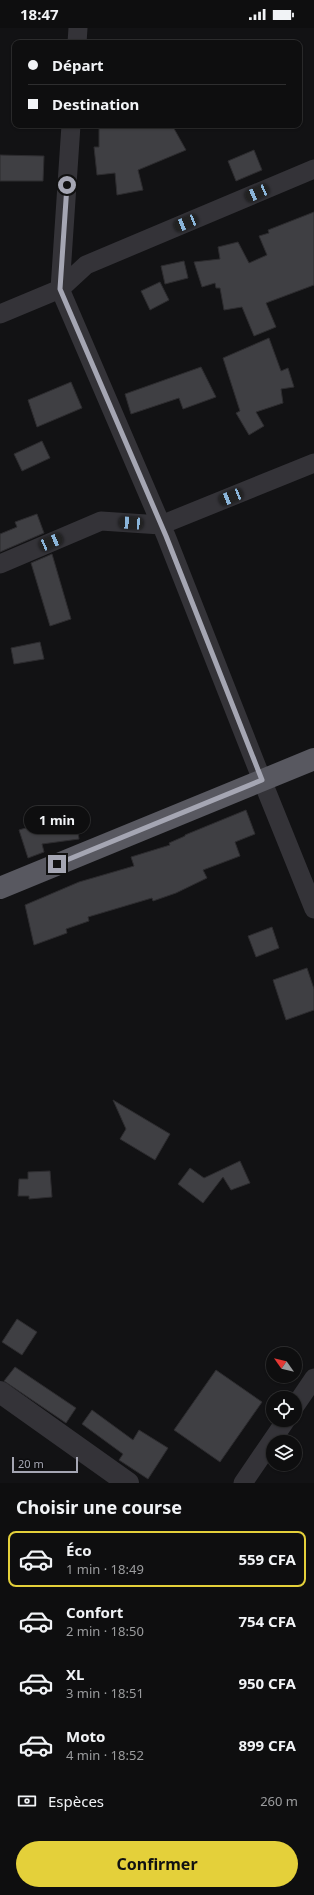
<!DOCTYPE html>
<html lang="fr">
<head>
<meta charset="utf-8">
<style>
  body { margin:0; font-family:"Noto Sans",sans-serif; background:#171718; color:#f1f3f6; height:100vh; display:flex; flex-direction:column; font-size:15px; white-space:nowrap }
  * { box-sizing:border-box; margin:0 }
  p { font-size:13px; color:#9b9c9e }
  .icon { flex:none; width:22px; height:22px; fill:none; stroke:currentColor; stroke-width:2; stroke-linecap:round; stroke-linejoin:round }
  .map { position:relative; height:1455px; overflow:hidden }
  .side { display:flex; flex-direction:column; background:#0e0e0f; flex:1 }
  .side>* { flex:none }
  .guide { position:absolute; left:12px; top:12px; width:290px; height:88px; border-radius:8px; box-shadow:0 1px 3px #0004,0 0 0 1px #2e2e2f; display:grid; align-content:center; height:88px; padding:0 16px; background:#0e0e0f }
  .needle { width:26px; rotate:304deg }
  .buttons { position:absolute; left:266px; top:1319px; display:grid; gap:8px }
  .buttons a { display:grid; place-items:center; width:36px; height:36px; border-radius:50%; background:#0e0e0f; box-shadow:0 1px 3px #0004,0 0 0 1px #2e2e2f; font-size:20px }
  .scale { position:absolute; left:12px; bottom:10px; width:66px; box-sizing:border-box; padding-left:4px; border:2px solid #a5a6b3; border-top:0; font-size:11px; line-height:14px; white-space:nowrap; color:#a5a6b3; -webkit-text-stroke:3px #0d0d0f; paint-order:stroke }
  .end { position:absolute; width:18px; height:18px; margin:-9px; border:5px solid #a5a6b3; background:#111; box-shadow:0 0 0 2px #111 }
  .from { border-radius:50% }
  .bubble { position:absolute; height:28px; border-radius:14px; background:#0e0e0f; box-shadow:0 1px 3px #0004,0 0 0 1px #2e2e2f; font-size:13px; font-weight:700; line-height:28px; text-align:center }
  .car { position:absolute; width:12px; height:24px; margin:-12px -6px; border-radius:5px; box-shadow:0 0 3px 1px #0007; background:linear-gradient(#222 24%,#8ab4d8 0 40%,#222 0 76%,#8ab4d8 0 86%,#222 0) }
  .guide b { display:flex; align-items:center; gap:14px; height:38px; font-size:15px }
  .guide b+b { border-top:1px solid #2e2e2f }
  .guide i { width:10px; height:10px; background:#f1f3f6 }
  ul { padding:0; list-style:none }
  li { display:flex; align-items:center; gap:12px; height:56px; margin:0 8px 6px; padding:0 8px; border:2px solid transparent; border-radius:8px }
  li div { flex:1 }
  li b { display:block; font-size:15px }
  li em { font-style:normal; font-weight:700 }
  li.active { border-color:#e4d03a }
  li>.icon { width:36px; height:36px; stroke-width:1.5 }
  h2 { padding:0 16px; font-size:18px; line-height:48px }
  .pay { display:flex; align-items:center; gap:10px; height:44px; padding:0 16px; font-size:15px }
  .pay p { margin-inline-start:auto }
  .primary-button { display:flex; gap:8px; margin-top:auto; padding:8px 16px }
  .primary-button a { flex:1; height:46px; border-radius:24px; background:#e4d03a; color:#111; font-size:16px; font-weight:700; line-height:46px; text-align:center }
  .status { display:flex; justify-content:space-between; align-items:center; height:28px; padding:0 20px; background:#0e0e0f; direction:ltr }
  .status svg { height:11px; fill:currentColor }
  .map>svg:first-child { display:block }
  .building { fill:#3f3f43; stroke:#2d2c2f }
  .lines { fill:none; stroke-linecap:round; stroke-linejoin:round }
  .minor { stroke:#343338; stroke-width:19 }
  .tertiary { stroke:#343338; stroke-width:22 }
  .trunk { stroke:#585860; stroke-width:22 }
  .route { stroke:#a5a6b3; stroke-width:5 }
</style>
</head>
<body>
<div class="status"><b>18:47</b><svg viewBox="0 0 49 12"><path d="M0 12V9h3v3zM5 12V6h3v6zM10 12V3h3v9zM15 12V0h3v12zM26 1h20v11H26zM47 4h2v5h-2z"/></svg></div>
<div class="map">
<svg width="314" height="1455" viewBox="0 0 314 1455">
  <rect width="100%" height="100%" fill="#121214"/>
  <!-- building -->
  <path class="building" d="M99 97H172L186 122 138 142 143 162 117 167 115 145 97 147 94 119H99Z
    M254 122 262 142 236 153 228 133Z
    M0 127 44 128 43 153H0Z
    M314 184V257L266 275 276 299 254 308 242 279 224 282 220 260H216L215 255 202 259 194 234 220 231 218 219 238 214 249 235 267 227 259 208 269 205 268 202Z
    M184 233 188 250 165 256 161 238Z
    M160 254 169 272 150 282 141 263Z
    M269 310 281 343 288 340 294 359 281 361 283 375 256 384 264 398 249 407 236 385 240 383 223 330Z
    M201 339 216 369 183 381 179 370 131 386 125 366Z
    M71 354 82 380 37 399 28 372Z
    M42 413 50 430 22 443 14 426Z
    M37 486 44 505 0 524V506L17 499 15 494Z
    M52 526 71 591 50 598 31 535Z
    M40 614 44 631 14 636 11 620Z
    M246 782 255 806 235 814 240 828 203 842 207 850 176 865 153 873 152 870 88 889 89 893 66 901 67 905 34 917 25 877 79 854 134 838 131 829 170 817 169 815 185 808V807Z
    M76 792 79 811 42 816 44 824 28 830 19 802 36 797V798Z
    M272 899 279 920 256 929 248 908Z
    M307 940 314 961V982L286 992 273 952Z
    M113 1072 170 1106 155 1132 120 1111 126 1101Z
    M240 1133 250 1155 231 1162 223 1149 203 1175 178 1156 190 1140 204 1150Z
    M50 1143 52 1169 29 1171V1168H18L19 1151H28V1144Z
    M17 1291 37 1304 22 1327 2 1314Z
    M15 1339 76 1380 66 1395 4 1353Z
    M216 1342 262 1374 220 1434 174 1402Z
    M92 1382 133 1412 139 1402 168 1420 148 1451 119 1432 123 1426 82 1396Z"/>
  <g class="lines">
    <!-- minor -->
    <path class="minor" d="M77 15 78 0
      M71 97 60 261 166 508 262 752 314 881
      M0 286 60 261 86 237 314 141
      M0 536 101 493 161 497 314 435
      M295 1378 314 1350
      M243 1455 286 1392"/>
    <!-- tertiary -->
    <path class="tertiary" d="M0 1364 128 1455"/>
    <!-- trunk -->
    <path class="trunk" d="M0 860 314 731"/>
  </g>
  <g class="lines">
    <!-- route -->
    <path class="route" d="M57 836 262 752 166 508 60 261 67 157"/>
  </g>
</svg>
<div class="buttons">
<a><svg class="needle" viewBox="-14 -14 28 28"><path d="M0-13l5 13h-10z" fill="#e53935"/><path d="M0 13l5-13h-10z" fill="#9b9c9e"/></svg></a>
<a><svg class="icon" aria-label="locate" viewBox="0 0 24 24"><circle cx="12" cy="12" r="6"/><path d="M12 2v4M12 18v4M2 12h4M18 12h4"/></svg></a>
<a><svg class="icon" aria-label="layers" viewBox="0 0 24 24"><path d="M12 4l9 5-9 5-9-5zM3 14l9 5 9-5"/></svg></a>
</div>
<div class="scale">20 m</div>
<i class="end from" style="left:67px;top:157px"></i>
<i class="end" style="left:57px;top:836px"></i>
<div class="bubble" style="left:24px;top:778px;width:66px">1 min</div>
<i class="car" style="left:257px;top:165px;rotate:247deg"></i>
<i class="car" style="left:186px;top:195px;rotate:248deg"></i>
<i class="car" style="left:231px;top:469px;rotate:248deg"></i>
<i class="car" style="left:131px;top:495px;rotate:274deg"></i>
<i class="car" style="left:51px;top:514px;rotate:67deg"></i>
<div class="guide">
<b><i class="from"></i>Départ</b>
<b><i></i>Destination</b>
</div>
</div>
<section class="side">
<h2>Choisir une course</h2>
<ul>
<li class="active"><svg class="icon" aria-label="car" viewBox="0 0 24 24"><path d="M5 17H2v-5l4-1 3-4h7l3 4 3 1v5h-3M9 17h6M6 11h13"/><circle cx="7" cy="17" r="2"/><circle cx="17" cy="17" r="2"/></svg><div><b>Éco</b><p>1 min · 18:49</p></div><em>559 CFA</em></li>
<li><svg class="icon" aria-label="car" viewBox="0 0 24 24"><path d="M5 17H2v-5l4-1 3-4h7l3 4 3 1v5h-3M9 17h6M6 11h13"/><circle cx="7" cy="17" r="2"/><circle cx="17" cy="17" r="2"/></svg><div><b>Confort</b><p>2 min · 18:50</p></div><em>754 CFA</em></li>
<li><svg class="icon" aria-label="car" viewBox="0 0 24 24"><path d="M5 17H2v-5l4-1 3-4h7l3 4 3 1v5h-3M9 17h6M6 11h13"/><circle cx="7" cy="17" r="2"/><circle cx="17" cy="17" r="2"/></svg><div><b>XL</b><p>3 min · 18:51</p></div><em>950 CFA</em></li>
<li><svg class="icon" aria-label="car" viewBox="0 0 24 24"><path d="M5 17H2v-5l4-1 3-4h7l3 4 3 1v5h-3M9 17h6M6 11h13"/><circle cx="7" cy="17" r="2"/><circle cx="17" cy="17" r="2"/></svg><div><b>Moto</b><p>4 min · 18:52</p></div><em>899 CFA</em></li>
</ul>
<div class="pay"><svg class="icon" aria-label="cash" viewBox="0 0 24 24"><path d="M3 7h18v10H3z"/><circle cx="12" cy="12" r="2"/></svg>Espèces<p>260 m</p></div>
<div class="primary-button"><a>Confirmer</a></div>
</section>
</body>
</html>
